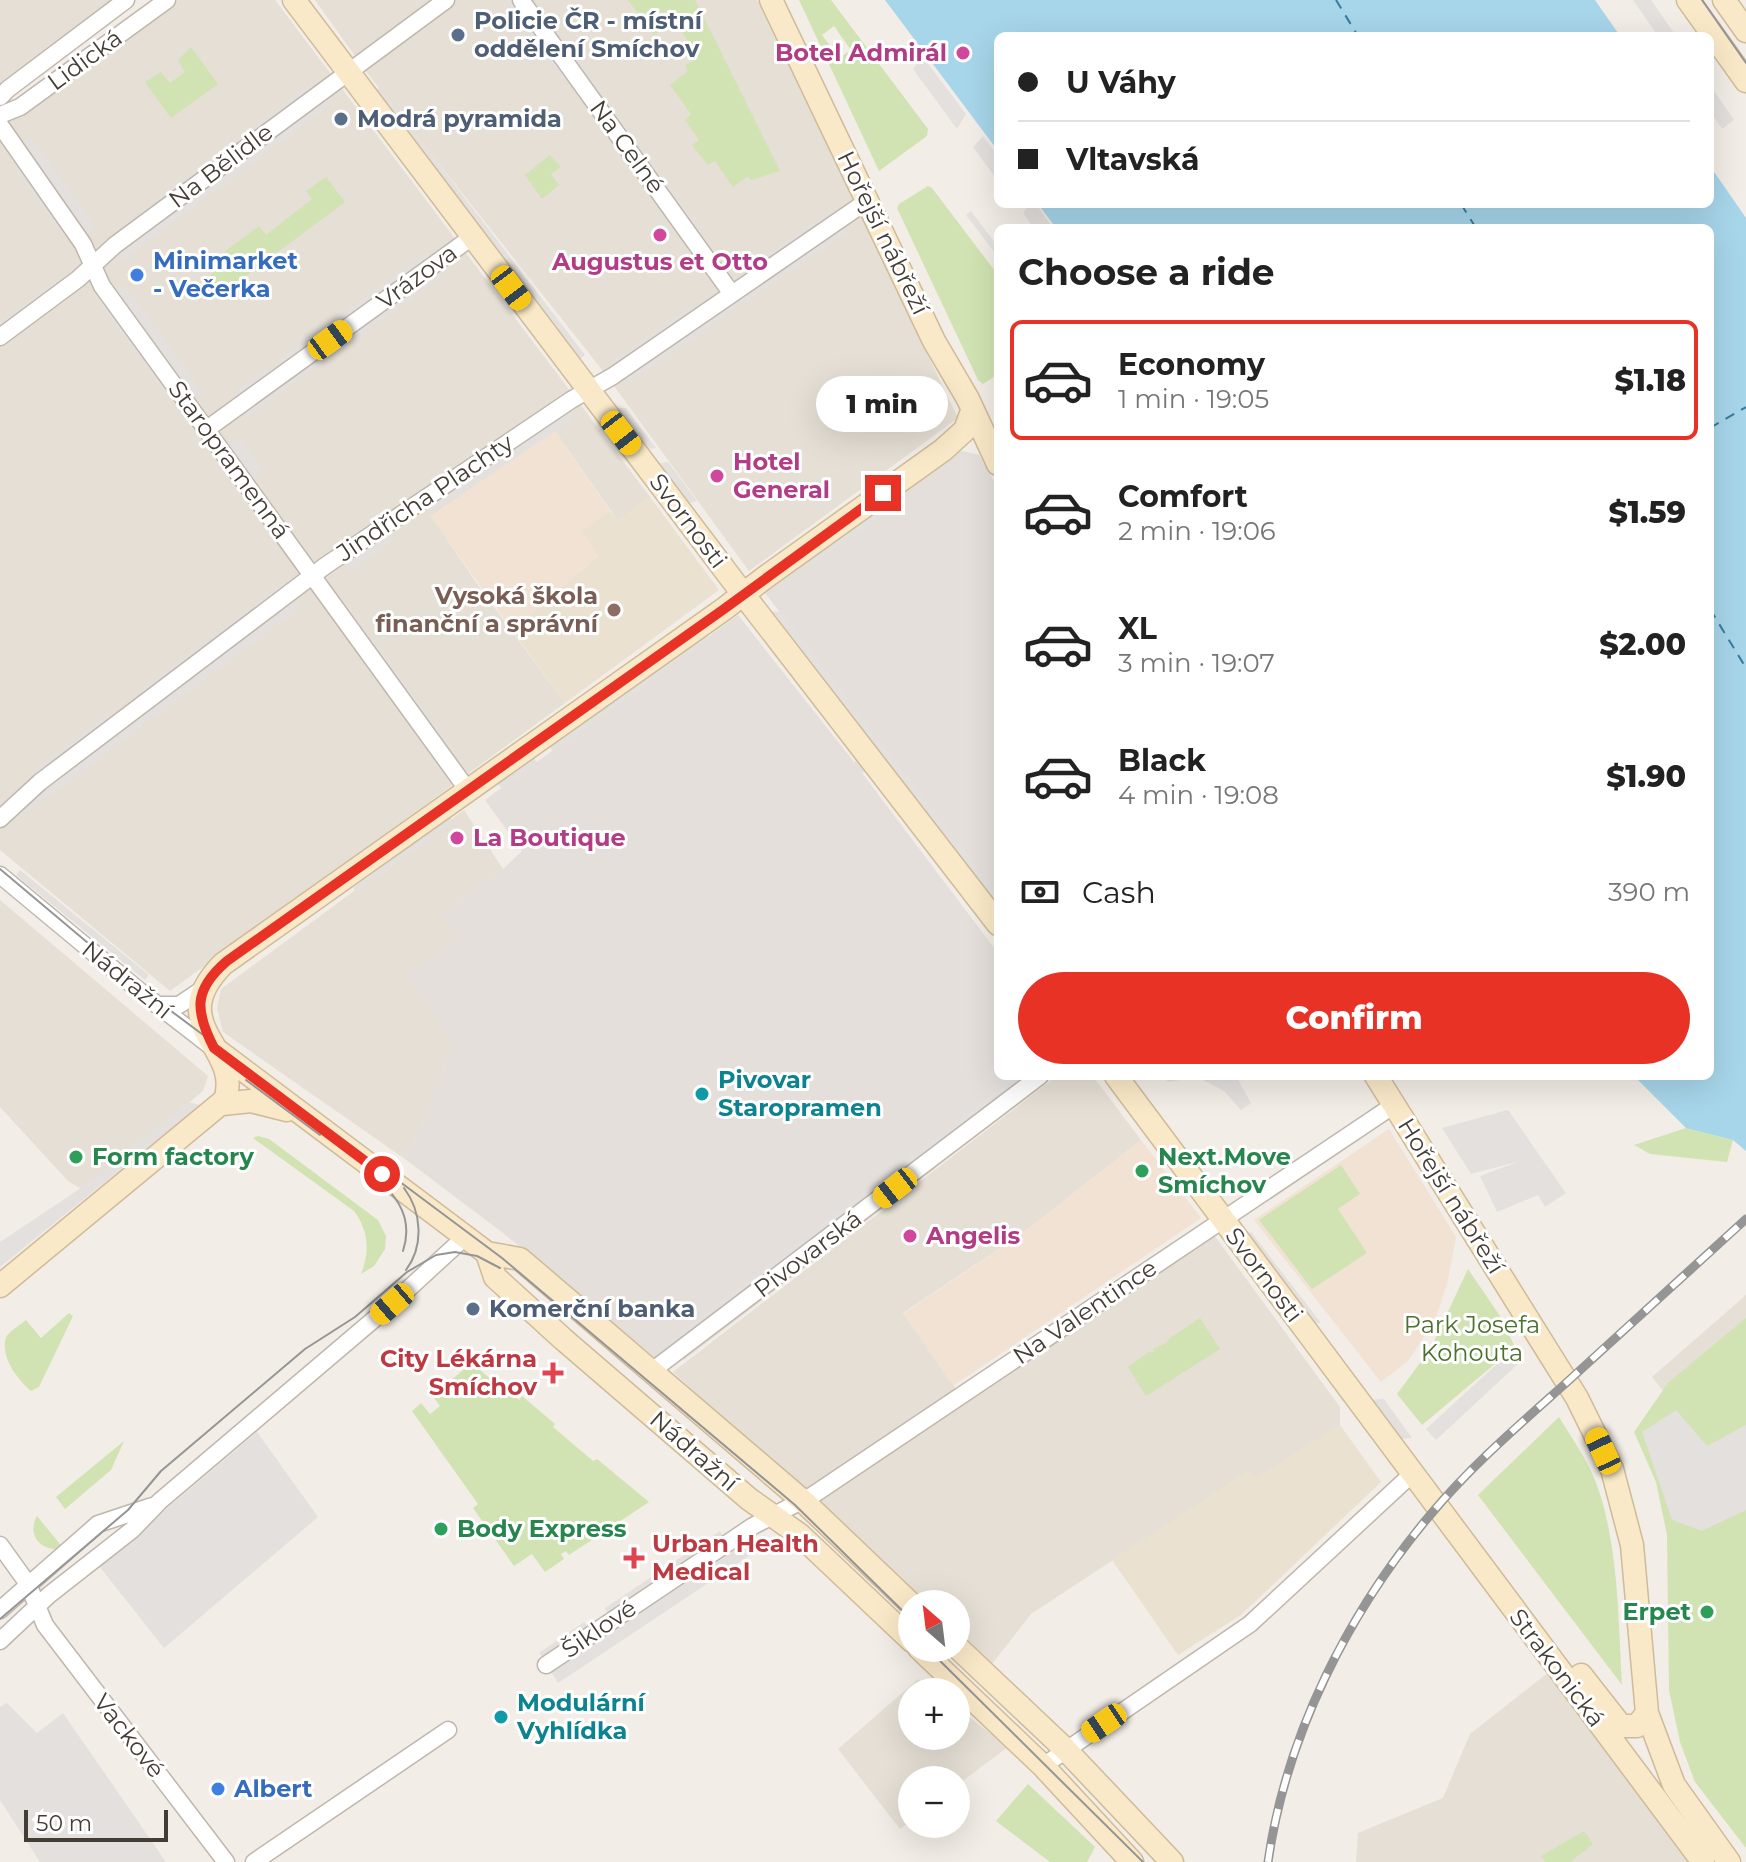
<!DOCTYPE html>
<html lang="en">
<head>
<meta charset="utf-8">
<style>
  body { margin:0; font-family:Montserrat,sans-serif; background:#f6f6f6; color:#222; height:100vh; display:flex; flex-direction:column; font-size:30px; white-space:nowrap }
  * { box-sizing:border-box; margin:0 }
  p { font-size:26px; color:#767676 }
  .icon { flex:none; width:44px; height:44px; fill:none; stroke:currentColor; stroke-width:2; stroke-linecap:round; stroke-linejoin:round }
  .map { position:relative; flex:1; overflow:hidden }
  .drawer { position:absolute; left:994px; top:224px; width:720px; height:856px; display:flex; flex-direction:column; background:#fff; border-radius:12px; box-shadow:0 8px 32px #0002 }
  .drawer>* { flex:none }
  .top-card { position:absolute; left:994px; top:32px; width:720px; height:176px; border-radius:12px; box-shadow:0 8px 32px #0002; display:grid; align-content:center; height:176px; padding:0 24px; background:#fff }
  .needle { width:52px; rotate:332deg }
  .fabs { position:absolute; left:898px; top:1590px; display:grid; gap:16px }
  .fabs a { display:grid; place-items:center; width:72px; height:72px; border-radius:50%; background:#fff; box-shadow:0 8px 32px #0002; font-size:40px }
  .scale { position:absolute; left:24px; bottom:20px; width:144px; box-sizing:border-box; padding-left:8px; border:4px solid #443d36; border-top:0; font-size:22px; line-height:28px; white-space:nowrap; color:#443d36; -webkit-text-stroke:6px #fff; paint-order:stroke }
  .end { position:absolute; width:36px; height:36px; margin:-18px; border:10px solid #e83226; background:#fff; box-shadow:0 0 0 4px #fff }
  .from { border-radius:50% }
  .bubble { position:absolute; height:56px; border-radius:28px; background:#fff; box-shadow:0 8px 32px #0002; font-size:26px; font-weight:800; line-height:56px; text-align:center }
  .car { position:absolute; width:24px; height:48px; margin:-24px -12px; border-radius:10px; box-shadow:0 0 6px 2px #0007; background:linear-gradient(#f5c518 24%,#345 0 40%,#f5c518 0 76%,#345 0 86%,#f5c518 0) }
  .top-card b { display:flex; align-items:center; gap:28px; height:76px; font-size:30px }
  .top-card b+b { border-top:2px solid #e0e0e0 }
  .top-card i { width:20px; height:20px; background:#222 }
  ul { padding:0; list-style:none }
  li { display:flex; align-items:center; gap:24px; height:120px; margin:0 16px 12px; padding:0 8px; border:4px solid transparent; border-radius:12px }
  li div { flex:1 }
  li b { display:block; font-size:30px }
  li em { font-style:normal; font-weight:800 }
  li.current { border-color:#e83226 }
  li>.icon { width:72px; height:72px; stroke-width:1.5 }
  h2 { padding:0 24px; font-size:36px; line-height:96px }
  .pay { display:flex; align-items:center; gap:20px; height:88px; padding:0 24px; font-size:30px }
  .pay p { margin-inline-start:auto }
  .cta { display:flex; gap:16px; margin-top:auto; padding:16px 24px }
  .cta a { flex:1; height:92px; border-radius:48px; background:#e83226; color:#fff; font-size:32px; font-weight:800; line-height:92px; text-align:center }
  .map>svg:first-child { display:block }
  .residential { fill:#e5dfd5 }
  .commercial { fill:#f2e2d3 }
  .industrial { fill:#e4dfdb }
  .education { fill:#eae1d1 }
  .green { fill:#d1e3b2; fill-rule:evenodd }
  .parking { fill:#e3e0de }
  .water { fill:#a7d5ea }
  .lines { fill:none; stroke-linecap:round; stroke-linejoin:round }
  .ferry { stroke:#367ca0; stroke-width:2; stroke-dasharray:10 8; stroke-linecap:butt }
  .street-casing { stroke:#bfb7ad; stroke-width:19 }
  .secondary-casing { stroke:#cebb99; stroke-width:25 }
  .street { stroke:#fff; stroke-width:16 }
  .secondary { stroke:#fae9c8; stroke-width:22 }
  .tram { stroke:#959595; stroke-width:2 }
  .rail-casing { stroke:#959595; stroke-width:9 }
  .rail { stroke:#fff; stroke-width:6; stroke-dasharray:18; stroke-linecap:butt }
  .route { stroke:#e83226; stroke-width:10 }
  .service-dot { fill:#5c6f8a; stroke:#fff; stroke-width:3 }
  .hotel-dot { fill:#d1479c; stroke:#fff; stroke-width:3 }
  .shop-dot { fill:#3f7fe0; stroke:#fff; stroke-width:3 }
  .education-dot { fill:#8d6e63; stroke:#fff; stroke-width:3 }
  .culture-dot { fill:#0f9aa8; stroke:#fff; stroke-width:3 }
  .leisure-dot { fill:#2e9e5b; stroke:#fff; stroke-width:3 }
  .health-dot { fill:#e0444e; stroke:#fff; stroke-width:3 }
  .labels { text-anchor:middle; stroke-width:6; stroke-linejoin:round; paint-order:stroke }
  .service-label { font-size:24px; font-weight:bold; fill:#4e5e75; stroke:#fff; text-anchor:start }
  .hotel-label { font-size:24px; font-weight:bold; fill:#b23c85; stroke:#fff; text-anchor:start }
  .street-label { font-size:24px; fill:#443d36; stroke:#fff }
  .shop-label { font-size:24px; font-weight:bold; fill:#366cbe; stroke:#fff; text-anchor:start }
  .education-label { font-size:24px; font-weight:bold; fill:#785e54; stroke:#fff; text-anchor:end }
  .culture-label { font-size:24px; font-weight:bold; fill:#0d838f; stroke:#fff; text-anchor:start }
  .leisure-label { font-size:24px; font-weight:bold; fill:#27864d; stroke:#fff; text-anchor:start }
  .park-label { font-size:24px; fill:#4d712e; stroke:#fff }
  .health-label { font-size:24px; font-weight:bold; fill:#be3a42; stroke:#fff; text-anchor:end }
</style>
</head>
<body>
<div class="map">
<svg width="1746" height="1862" viewBox="0 0 1746 1862">
  <rect width="100%" height="100%" fill="#f2ede6"/>
  <!-- residential -->
  <path class="residential" d="M0 0H118L0 88Z
    M178 0H275L650 497 618 521 555 431 431 516 480 588 565 703 170 991 0 850V127Z
    M315 0H757L958 418 749 571 603 371 368 74Z
    M464 810 503 869 441 914 458 938 457 1048 446 1061 426 1117 405 1159 223 1032 217 1008 221 989Z
    M0 900 208 1076 203 1091 83 1190 68 1181 0 1107Z
    M1057 1076H1093L1141 1140 1028 1229 903 1313 964 1401 1214 1235 1340 1407V1425L1257 1478 1154 1533 1031 1614 992 1664 956 1632V1604H926L673 1372Z
    M1746 1295V1425L1707 1446 1652 1377Z
    M1549 1672 1688 1862H1356L1358 1833 1443 1798 1470 1734Z
    M918 1679 936 1692H912V1736H956V1707L1008 1747 956 1786V1780H912V1820L900 1829 838 1749Z"/>
  <!-- commercial -->
  <path class="commercial" d="M555 431 610 511 583 530 599 555 512 630 430 516Z
    M1389 1129 1456 1237 1447 1284 1435 1320 1408 1361 1381 1382 1254 1220Z
    M1141 1140 1201 1218 953 1386 903 1314 1028 1229Z"/>
  <!-- industrial -->
  <path class="industrial" d="M959 450 979 455 998 488V896L887 753 862 773 998 953V1076H1026L656 1358 503 1233 405 1159 426 1117 446 1061 457 1048 407 975 458 939 441 914 503 869 522 851 485 800 738 615 854 762 880 742 765 593Z"/>
  <!-- education -->
  <path class="education" d="M650 497 719 590 565 703 512 630 598 556 582 530 610 511 618 521Z
    M1340 1425 1381 1482 1241 1615 1178 1655 1112 1560 1248 1471 1257 1477Z"/>
  <!-- green -->
  <path class="green" d="M628 0H695L780 171 751 180 748 176 733 187 715 161 708 165 692 145 699 140 685 120 691 114 670 85 688 71 685 65 697 59 670 9 657 15 665 28 654 35Z
    M799 0H831L928 129 927 136 879 171ZM834 26 851 50 839 58 822 35Z
    M191 47 218 84 171 118 145 82 161 72 170 83 185 72 178 60Z
    M550 155 561 167 551 174 559 185 542 199 525 175Z
    M326 177 345 202 216 298 203 281 226 263 220 255 259 226 266 235 312 199 306 191Z
    M928 186 932 188 998 275V374L983 384 978 380 897 208 899 204Z
    M1686 1128 1733 1140 1727 1162 1650 1154 1634 1145Z
    M258 1136 269 1139 378 1220 386 1236 385 1249 374 1266 361 1274C370 1251 369 1232 354 1211L253 1138Z
    M1341 1165 1360 1194 1338 1209 1367 1253 1312 1289 1259 1220Z
    M1468 1269 1500 1316 1515 1347 1422 1425 1397 1394 1431 1348Z
    M69 1313 73 1316 39 1387 31 1391C17 1379 0 1357 6 1337 11 1330 20 1325 26 1320L41 1338Z
    M1200 1318 1220 1349 1146 1396 1128 1367 1149 1352H1154L1153 1349 1168 1342 1167 1340Z
    M1746 1318V1848L1695 1782 1680 1742 1669 1690 1667 1535 1656 1482 1634 1432 1668 1383Z
    M472 1363 508 1394 510 1392 519 1400 522 1396 555 1424 553 1427 593 1461 597 1459 649 1502 569 1555 566 1551 561 1554 564 1559 545 1572 532 1554 514 1566 473 1508 478 1504 412 1411 421 1403 430 1414 440 1406 432 1395Z
    M1559 1417C1572 1439 1590 1463 1598 1488 1619 1550 1618 1619 1622 1685L1478 1495Z
    M124 1441 111 1470 65 1509 56 1497Z
    M37 1516 60 1544 59 1549C39 1550 27 1534 37 1516Z
    M1028 1784 1095 1847 1087 1862H1050L996 1821Z
    M1584 1831 1593 1844 1570 1862H1545L1541 1856Z"/>
  <!-- parking -->
  <path class="parking" d="M505 0H512L569 76 564 80Z
    M527 0H534L613 109 609 112Z
    M1633 0H1651L1676 36H1658Z
    M922 56 966 114 957 129 913 69Z
    M311 84 314 89 125 232 121 227Z
    M1710 85 1734 120 1722 129 1710 111Z
    M380 87 585 355 576 362 371 94Z
    M325 94 332 104 121 262 120 249Z
    M625 125 697 225 694 228 621 128Z
    M983 136 998 156V181L973 147Z
    M32 138 96 227 86 234 22 145Z
    M21 166 65 228 60 231 16 170Z
    M1030 204H1036L1053 228H1034L1023 213Z
    M971 211 998 247V257L966 215Z
    M830 212 833 216 749 273 746 269Z
    M836 225 849 232 631 381 622 375Z
    M429 251V265L281 372 279 359Z
    M442 269 445 274 245 419 242 414Z
    M55 281 59 286 0 329V322Z
    M126 287 205 395 190 397 111 289Z
    M108 302 184 407 179 411 102 306Z
    M695 304 698 308 615 365 612 361Z
    M269 367 270 378 236 403 235 391Z
    M613 408H626L656 448 644 450Z
    M566 409 573 419 433 513 432 501Z
    M240 437 264 471 254 479 230 445Z
    M668 462 697 501 685 504 655 464Z
    M895 498 899 504 813 565 809 560Z
    M385 532 393 542 350 572 343 561Z
    M284 583 287 587 143 696 140 691Z
    M296 595 299 609 60 789 10 824 7 820 55 784 52 779Z
    M339 595 453 750 449 753 334 599Z
    M765 611 782 612 998 895V917Z
    M706 633 710 639 553 752 549 746Z
    M108 714 112 719 39 774 35 769Z
    M533 757 538 764 502 789 497 783Z
    M450 817 453 822 357 893 353 888Z
    M20 870 149 975 145 980 16 875Z
    M1016 1076H1025L673 1344 669 1340Z
    M1163 1076H1236L1251 1103 1241 1110 1224 1091 1197 1077 1168 1082Z
    M188 1102 200 1105 0 1267V1242L84 1186Z
    M1508 1110 1566 1193 1545 1207 1538 1195 1497 1212 1480 1176 1520 1161 1471 1174 1442 1128Z
    M932 1164 936 1168 684 1360 681 1356Z
    M1251 1232 1321 1323H1305L1240 1238Z
    M1508 1354 1518 1364 1436 1440 1426 1429Z
    M1384 1399 1412 1438 1397 1439 1368 1400Z
    M1676 1410 1707 1446 1746 1425V1510L1702 1531 1672 1520 1642 1432Z
    M257 1432 318 1517 164 1648 99 1566Z
    M720 1531 723 1536 608 1613 605 1608Z
    M754 1538 761 1548 558 1683 551 1672Z
    M584 1622 588 1627 543 1658 539 1653Z
    M7 1703 37 1733 63 1713 166 1862H40L0 1800V1707Z"/>
  <!-- water -->
  <path class="water" d="M885 0H1595L1620 36H998V151Z
    M1710 166 1746 218V1151L1733 1140 1686 1128 1634 1076H1710V228H1056L1038 204H1710Z"/>
  <g class="lines">
    <!-- ferry -->
    <path class="ferry" d="M1336 0 1358 36
      M1461 204 1476 228
      M1710 428 1746 407
      M1710 609 1746 668"/>
    <defs>
      <path id="street" d="M521 0 732 294
        M0 97 8 89 126 0
        M0 115 20 107 167 0
        M0 125 83 244 102 286 467 789
        M0 337 78 279 115 245 446 0
        M207 429 472 237
        M0 819 40 782 325 566 571 400 613 376 867 201
        M0 875 142 993 213 1048
        M157 1005H179L203 989
        M654 1373 661 1364 1040 1076
        M0 1545 28 1584 45 1625 226 1862
        M0 1610 98 1524 152 1506
        M0 1641 49 1595 132 1530 160 1501 392 1304 466 1236
        M546 1665 753 1526 813 1495 1394 1105
        M1043 1766 1250 1624 1412 1474
        M254 1862 448 1730"/>
      <path id="secondary" d="M294 0 743 594 998 924
        M771 0 934 341 968 399 998 464
        M1688 0 1746 81
        M1724 0 1746 31
        M218 1051 487 1253 520 1259 803 1501 912 1605
        M1116 1076 1703 1862
        M1376 1076 1577 1398 1612 1469 1632 1545 1647 1713 1674 1785 1729 1862
        M222 1104 251 1101 287 1110
        M487 1253 495 1277 563 1339 749 1499 800 1535 912 1641
        M0 1286 225 1100C243 1047 162 1026 223 964L724 609 767 576 943 450 965 430 972 411
        M956 1646 1065 1749 1172 1862
        M919 1648 1043 1766 1132 1862
        M1581 1675 1621 1726H1637L1647 1713"/>
    </defs>
    <!-- street casing -->
    <use href="#street" class="street-casing"/>
    <!-- secondary casing -->
    <use href="#secondary" class="secondary-casing"/>
    <!-- street -->
    <use href="#street" class="street"/>
    <!-- secondary -->
    <use href="#secondary" class="secondary"/>
    <!-- tram -->
    <path class="tram" d="M1702 0 1746 63
      M0 869 151 996 502 1258 795 1505 912 1620
      M246 1080 320 1135
      M368 1170C393 1192 415 1214 403 1251
      M404 1188C422 1212 424 1246 406 1270
      M0 1619 128 1510 161 1471 305 1349 355 1317 407 1272 436 1255 455 1252 477 1256 500 1268
      M927 1648 1143 1862"/>
    <defs>
      <path id="rail" d="M1268 1862C1286 1735 1349 1611 1431 1514 1472 1465 1519 1425 1566 1383 1626 1328 1686 1274 1746 1219"/>
    </defs>
    <!-- rail casing -->
    <use href="#rail" class="rail-casing"/>
    <!-- rail -->
    <use href="#rail" class="rail"/>
  </g>
  <g class="lines">
    <!-- route -->
    <path class="route" d="M382 1174 214 1048C195 1011 193 990 227 961L724 609 883 493"/>
  </g>
  <!-- markers -->
  <g class="service-dot">
    <circle cx="458" cy="35" r="8"/>
    <circle cx="341" cy="119" r="8"/>
    <circle cx="473" cy="1309" r="8"/>
  </g>
  <g class="hotel-dot">
    <circle cx="963" cy="53" r="8"/>
    <circle cx="660" cy="235" r="8"/>
    <circle cx="717" cy="476" r="8"/>
    <circle cx="457" cy="838" r="8"/>
    <circle cx="910" cy="1236" r="8"/>
  </g>
  <g class="shop-dot">
    <circle cx="137" cy="275" r="8"/>
    <circle cx="218" cy="1789" r="8"/>
  </g>
  <circle class="education-dot" cx="614" cy="610" r="8"/>
  <g class="culture-dot">
    <circle cx="702" cy="1094" r="8"/>
    <circle cx="501" cy="1717" r="8"/>
  </g>
  <g class="leisure-dot">
    <circle cx="76" cy="1157" r="8"/>
    <circle cx="1142" cy="1171" r="8"/>
    <circle cx="441" cy="1529" r="8"/>
    <circle cx="1707" cy="1612" r="8"/>
  </g>
  <g class="health-dot">
    <path d="M549 1361h8v8h8v8h-8v8h-8v-8h-8v-8h8z"/>
    <path d="M630 1546h8v8h8v8h-8v8h-8v-8h-8v-8h8z"/>
  </g>
  <g class="labels">
    <!-- service labels -->
    <g class="service-label">
      <text x="474" y="29">Policie ČR - místní<tspan x="474" dy="28">oddělení Smíchov</tspan></text>
      <text x="357" y="127">Modrá pyramida</text>
      <text x="489" y="1317">Komerční banka</text>
    </g>
    <!-- hotel labels -->
    <g class="hotel-label">
      <text x="947" y="61" text-anchor="end">Botel Admirál</text>
      <text x="660" y="270" text-anchor="middle">Augustus et Otto</text>
      <text x="733" y="470">Hotel<tspan x="733" dy="28">General</tspan></text>
      <text x="473" y="846">La Boutique</text>
      <text x="926" y="1244">Angelis</text>
    </g>
    <!-- street labels -->
    <g class="street-label">
      <text transform="translate(85 60) rotate(-36)" y="8">Lidická</text>
      <text transform="translate(627 147) rotate(54)" y="8">Na Celné</text>
      <text transform="translate(221 166) rotate(-37)" y="8">Na Bělidle</text>
      <text transform="translate(883 233) rotate(64)" y="8">Hořejší nábřeží</text>
      <text transform="translate(417 277) rotate(-36)" y="8">Vrázova</text>
      <text transform="translate(229 460) rotate(54)" y="8">Staropramenná</text>
      <text transform="translate(425 498) rotate(-34)" y="8">Jindřicha Plachty</text>
      <text transform="translate(688 521) rotate(53)" y="8">Svornosti</text>
      <text transform="translate(127 980) rotate(39)" y="8">Nádražní</text>
      <text transform="translate(1451 1196) rotate(58)" y="8">Hořejší nábřeží</text>
      <text transform="translate(808 1254) rotate(-37)" y="8">Pivovarská</text>
      <text transform="translate(1264 1275) rotate(53)" y="8">Svornosti</text>
      <text transform="translate(1085 1312) rotate(-34)" y="8">Na Valentince</text>
      <text transform="translate(694 1451) rotate(41)" y="8">Nádražní</text>
      <text transform="translate(599 1629) rotate(-34)" y="8">Šiklové</text>
      <text transform="translate(1557 1668) rotate(53)" y="8">Strakonická</text>
      <text transform="translate(129 1736) rotate(52)" y="8">Vackové</text>
    </g>
    <!-- shop labels -->
    <g class="shop-label">
      <text x="153" y="269">Minimarket<tspan x="153" dy="28">- Večerka</tspan></text>
      <text x="234" y="1797">Albert</text>
    </g>
    <!-- education labels -->
    <g class="education-label">
      <text x="598" y="604">Vysoká škola<tspan x="598" dy="28">finanční a správní</tspan></text>
    </g>
    <!-- culture labels -->
    <g class="culture-label">
      <text x="718" y="1088">Pivovar<tspan x="718" dy="28">Staropramen</tspan></text>
      <text x="517" y="1711">Modulární<tspan x="517" dy="28">Vyhlídka</tspan></text>
    </g>
    <!-- leisure labels -->
    <g class="leisure-label">
      <text x="92" y="1165">Form factory</text>
      <text x="1158" y="1165">Next.Move<tspan x="1158" dy="28">Smíchov</tspan></text>
      <text x="457" y="1537">Body Express</text>
      <text x="1691" y="1620" text-anchor="end">Erpet</text>
    </g>
    <!-- park labels -->
    <g class="park-label">
      <text x="1472" y="1333">Park Josefa<tspan x="1472" dy="28">Kohouta</tspan></text>
    </g>
    <!-- health labels -->
    <g class="health-label">
      <text x="537" y="1367">City Lékárna<tspan x="537" dy="28">Smíchov</tspan></text>
      <text x="652" y="1552" text-anchor="start">Urban Health<tspan x="652" dy="28">Medical</tspan></text>
    </g>
  </g>
</svg>
<div class="fabs">
<a><svg class="needle" viewBox="-14 -14 28 28"><path d="M0-13l5 13h-10z" fill="#e53935"/><path d="M0 13l5-13h-10z" fill="#767676"/></svg></a>
<a>+</a>
<a>−</a>
</div>
<div class="scale">50 m</div>
<i class="end from" style="left:382px;top:1174px"></i>
<i class="end" style="left:883px;top:493px"></i>
<div class="bubble" style="left:816px;top:376px;width:132px">1 min</div>
<i class="car" style="left:511px;top:288px;rotate:143deg"></i>
<i class="car" style="left:330px;top:340px;rotate:54deg"></i>
<i class="car" style="left:621px;top:433px;rotate:142deg"></i>
<i class="car" style="left:895px;top:1188px;rotate:232deg"></i>
<i class="car" style="left:392px;top:1304px;rotate:229deg"></i>
<i class="car" style="left:1603px;top:1451px;rotate:335deg"></i>
<i class="car" style="left:1104px;top:1723px;rotate:236deg"></i>
<div class="top-card">
<b><i class="from"></i>U Váhy</b>
<b><i></i>Vltavská</b>
</div>
<section class="drawer">
<h2>Choose a ride</h2>
<ul>
<li class="current"><svg class="icon" aria-label="car" viewBox="0 0 24 24"><path d="M5 17H2v-5l4-1 3-4h7l3 4 3 1v5h-3M9 17h6M6 11h13"/><circle cx="7" cy="17" r="2"/><circle cx="17" cy="17" r="2"/></svg><div><b>Economy</b><p>1 min · 19:05</p></div><em>$1.18</em></li>
<li><svg class="icon" aria-label="car" viewBox="0 0 24 24"><path d="M5 17H2v-5l4-1 3-4h7l3 4 3 1v5h-3M9 17h6M6 11h13"/><circle cx="7" cy="17" r="2"/><circle cx="17" cy="17" r="2"/></svg><div><b>Comfort</b><p>2 min · 19:06</p></div><em>$1.59</em></li>
<li><svg class="icon" aria-label="car" viewBox="0 0 24 24"><path d="M5 17H2v-5l4-1 3-4h7l3 4 3 1v5h-3M9 17h6M6 11h13"/><circle cx="7" cy="17" r="2"/><circle cx="17" cy="17" r="2"/></svg><div><b>XL</b><p>3 min · 19:07</p></div><em>$2.00</em></li>
<li><svg class="icon" aria-label="car" viewBox="0 0 24 24"><path d="M5 17H2v-5l4-1 3-4h7l3 4 3 1v5h-3M9 17h6M6 11h13"/><circle cx="7" cy="17" r="2"/><circle cx="17" cy="17" r="2"/></svg><div><b>Black</b><p>4 min · 19:08</p></div><em>$1.90</em></li>
</ul>
<div class="pay"><svg class="icon" aria-label="cash" viewBox="0 0 24 24"><path d="M3 7h18v10H3z"/><circle cx="12" cy="12" r="2"/></svg>Cash<p>390 m</p></div>
<div class="cta"><a>Confirm</a></div>
</section>
</div>
</body>
</html>
